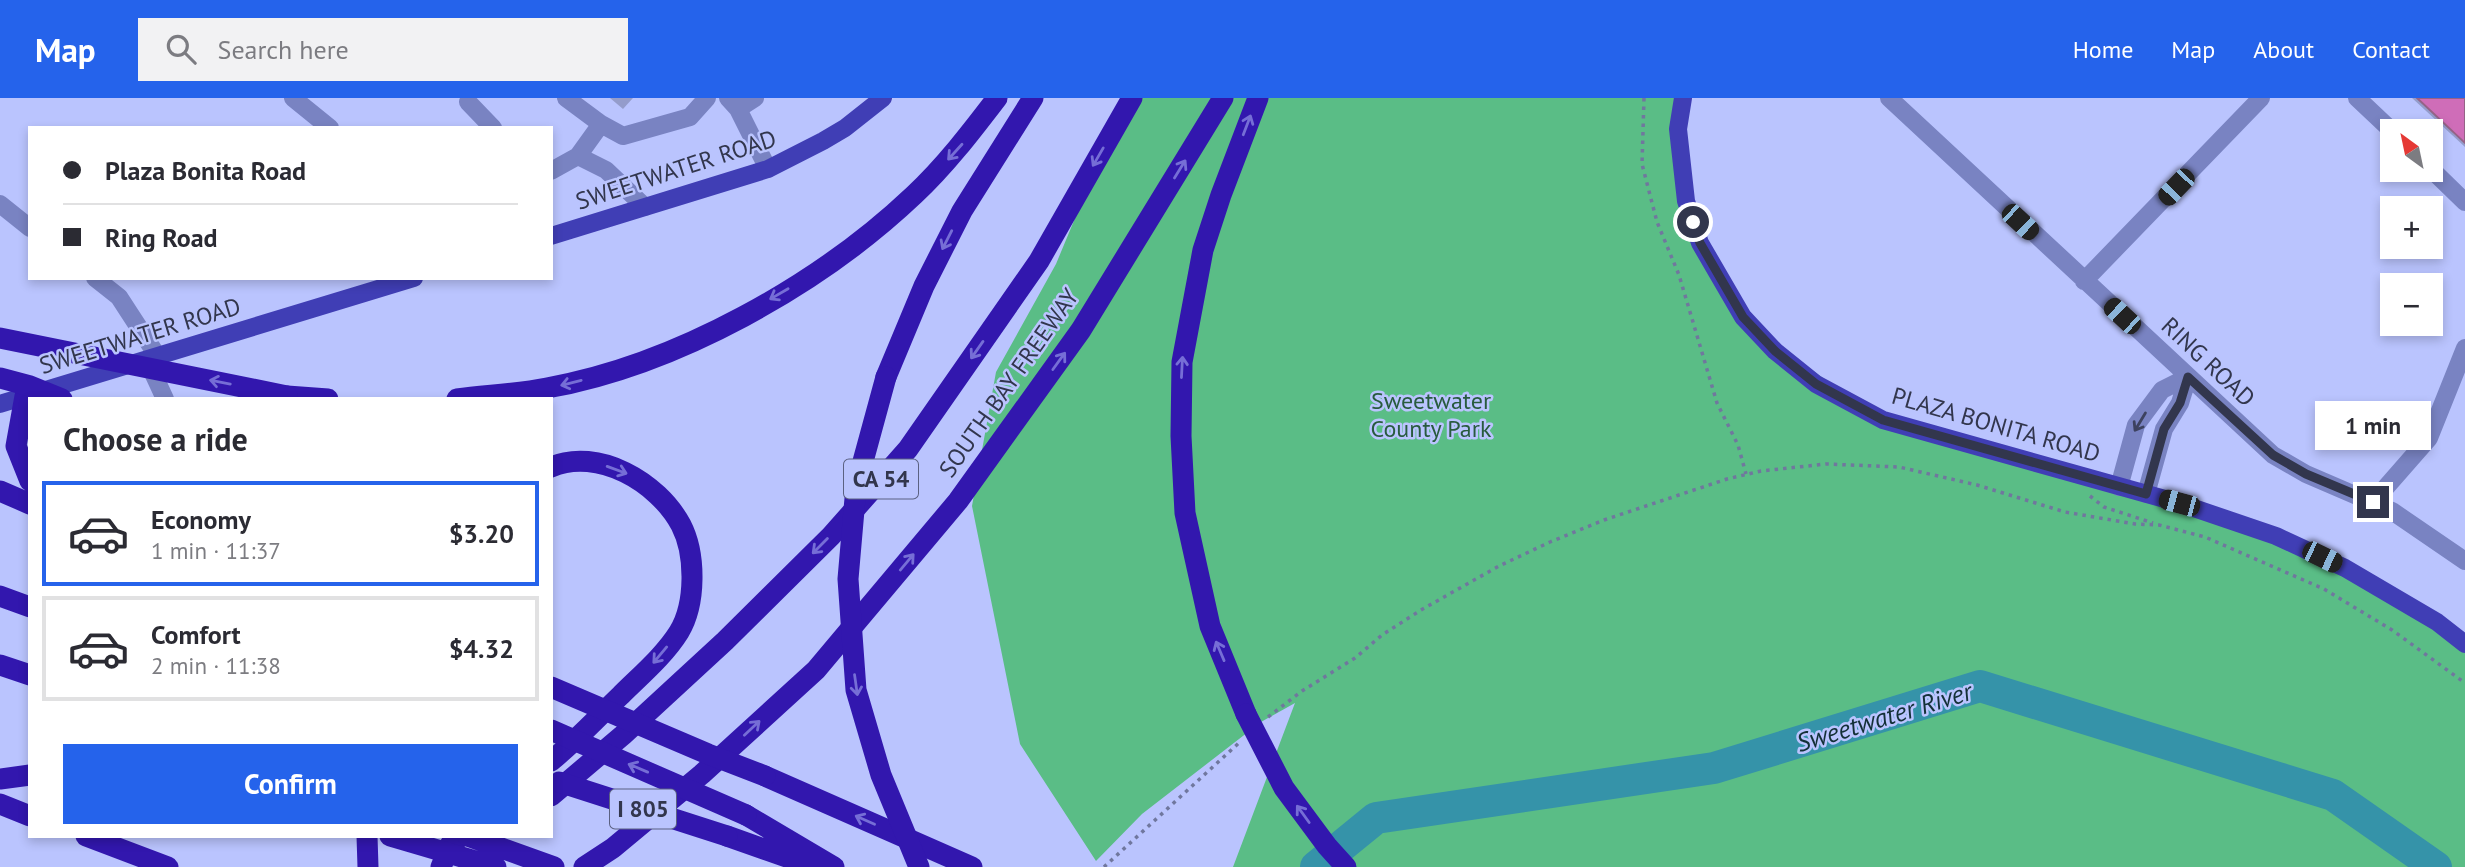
<!DOCTYPE html>
<html lang="en">
<head>
<meta charset="utf-8">
<style>
  body { margin:0; font-family:"PT Sans",sans-serif; background:#f2f2f3; color:#2b2b33; height:100vh; display:flex; flex-direction:column; font-size:26px; white-space:nowrap }
  * { box-sizing:border-box; margin:0 }
  p { font-size:23px; color:#7c7c81 }
  .icon { flex:none; width:38px; height:38px; fill:none; stroke:currentColor; stroke-width:2; stroke-linecap:round; stroke-linejoin:round }
  .map { position:relative; flex:1; overflow:hidden }
  .drawer { position:absolute; left:28px; top:299px; width:525px; height:441px; display:flex; flex-direction:column; background:#fff; border-radius:0px; box-shadow:0 4px 10px #0003 }
  .drawer>* { flex:none }
  .top-card { position:absolute; left:28px; top:28px; width:525px; height:154px; border-radius:0px; box-shadow:0 4px 10px #0003; display:grid; align-content:center; height:154px; padding:0 35px; background:#fff }
  .needle { width:46px; rotate:327deg }
  .controls { position:absolute; left:2380px; top:21px; display:grid; gap:14px }
  .controls a { display:grid; place-items:center; width:63px; height:63px; border-radius:0px; background:#fff; box-shadow:0 4px 10px #0003; font-size:35px }
  .end { position:absolute; width:32px; height:32px; margin:-16px; border:9px solid #32364d; background:#fff; box-shadow:0 0 0 4px #fff }
  .from { border-radius:50% }
  .bubble { position:absolute; height:49px; border-radius:0px; background:#fff; box-shadow:0 4px 10px #0003; font-size:23px; font-weight:800; line-height:49px; text-align:center }
  .car { position:absolute; width:21px; height:42px; margin:-21px -10px; border-radius:9px; box-shadow:0 0 5px 2px #0007; background:linear-gradient(#222 24%,#8ab4d8 0 40%,#222 0 76%,#8ab4d8 0 86%,#222 0) }
  .top-card b { display:flex; align-items:center; gap:24px; height:66px; font-size:26px }
  .top-card b+b { border-top:2px solid #e1e1e2 }
  .top-card i { width:18px; height:18px; background:#2b2b33 }
  ul { padding:0; list-style:none }
  li { display:flex; align-items:center; gap:21px; height:105px; margin:0 14px 10px; padding:0 21px; border:4px solid #e1e1e2; border-radius:0px }
  li div { flex:1 }
  li b { display:block; font-size:26px }
  li em { font-style:normal; font-weight:800 }
  li.active { border-color:#2563eb }
  li>.icon { width:63px; height:63px; stroke-width:1.5 }
  h2 { padding:0 35px; font-size:32px; line-height:84px }
  .action { display:flex; gap:14px; margin-top:auto; padding:14px 35px }
  .action a { flex:1; height:80px; border-radius:0px; background:#2563eb; color:#fff; font-size:28px; font-weight:800; line-height:80px; text-align:center }
  header { display:flex; align-items:center; gap:42px; box-sizing:border-box; height:98px; padding:0 35px; background:#2563eb; color:#fff }
  header strong { font-size:33px }
  nav { display:flex; gap:38px; margin-inline-start:auto; font-size:24px }
  .search { width:490px; height:63px; background:#f2f2f3; display:flex; align-items:center; gap:18px; box-sizing:border-box; padding:0 24px; border-radius:0px; color:#7c7c81; font-size:26px }
  .map>svg:first-child { display:block }
  .green { fill:#5abd86 }
  .shadow { fill:#0003 }
  .lines { fill:none; stroke-linecap:round; stroke-linejoin:round }
  .river { stroke:#3593a9; stroke-width:32 }
  .building { fill:#cf6db8; stroke:#956387; stroke-width:2 }
  .path { stroke:#70779e; stroke-width:3.5; stroke-dasharray:3.5 5; stroke-linecap:butt }
  .minor { stroke:#7983c2; stroke-width:18 }
  .major { stroke:#403eb5; stroke-width:18 }
  .highway { stroke:#3217ae; stroke-width:21 }
  .highway-bridge { stroke:#3217ae; stroke-width:21 }
  .oneway { stroke:#766ed6 }
  .oneway2 { stroke:#3d425f }
  .route { stroke:#32364d; stroke-width:9 }
  .labels { text-anchor:middle; stroke-width:5; stroke-linejoin:round; paint-order:stroke }
  .shield { fill:#bac4fe; stroke:#5b6182; stroke-width:2 }
  .shield-label { font-size:23px; font-weight:bold; fill:#32364d }
  .street-label { font-size:24px; fill:#32364d; stroke:#bac4fe }
  .park-label { font-size:24px; fill:#285b3e; stroke:#bac4fe }
  .water-label { font-size:26px; font-style:italic; fill:#133037; stroke:#bac4fe }
</style>
</head>
<body>
<header>
<strong>Map</strong>
<div class="search"><svg class="icon" aria-label="search" viewBox="0 0 24 24"><circle cx="10" cy="10" r="6"/><path d="M15 15l6 6"/></svg>Search here</div>
<nav><a>Home</a><a>Map</a><a>About</a><a>Contact</a></nav>
</header>
<div class="map">
<svg width="2465" height="769" viewBox="0 0 2465 769">
  <rect width="100%" height="100%" fill="#bac4fe"/>
  <!-- green -->
  <path class="green" d="M1125 0H1681L1688 107 1751 228 1870 314 2265 433 2465 548V769H1233L1295 605 1261 624 1142 716 1096 763 1020 646 972 408 996 274 1056 166Z"/>
  <!-- shadow -->
  <path class="shadow" d="M610 0H633L623 11Z
    M2412 0H2465V49Z"/>
  <g class="lines">
    <!-- river -->
    <path class="river" d="M1316 769 1376 720 1714 670 1980 588 2333 697 2436 769"/>
  </g>
  <!-- building -->
  <path class="building" d="M2417 0H2465V45Z"/>
  <g class="lines">
    <!-- path -->
    <path class="path" d="M1644 0 1642 66 1657 124 1679 177 1717 305 1738 347 1746 376
      M2090 398 2104 409 2153 425
      M1268 619 1302 593 1355 560 1382 537 1421 512 1499 468 1550 444 1604 422 1727 381 1761 373 1826 366 1899 369 1977 387 2065 414 2135 426 2159 427 2205 439 2324 491 2392 532 2465 585
      M1104 769 1241 643"/>
    <!-- minor -->
    <path class="minor" d="M293 0 330 30
      M566 0 601 26 578 58
      M728 0 738 11 768 71
      M1889 0 2273 357 2306 376 2392 413 2465 463
      M2357 0 2392 33
      M468 4 493 30
      M738 11 755 0
      M601 26 623 38 690 19 707 0
      M2431 71 2465 104
      M551 73 578 58 606 72 645 109
      M0 106 30 130
      M95 180 119 199 158 259
      M2084 183 2261 0
      M147 262 165 301
      M2119 389 2136 327 2162 292 2188 279
      M2146 396 2164 331 2180 305 2188 279
      M2373 404 2429 340 2465 250"/>
    <!-- major -->
    <path class="major" d="M1683 0 1678 31 1686 103 1700 145 1743 219 1775 253 1816 286 1883 322 2179 405 2276 438 2345 470 2437 524 2465 546
      M551 138 768 71 823 43 845 30 883 0
      M0 306 414 180"/>
    <!-- highway -->
    <path class="highway" d="M886 279 924 188 962 113 1033 0
      M25 298 16 348 30 383
      M287 298 328 301
      M457 301C486 297 517 296 547 290 676 267 819 187 914 97 945 68 971 34 997 0
      M551 369C598 349 658 384 681 427 696 456 696 506 679 534 664 558 640 578 621 597 598 619 576 643 551 663
      M0 393 30 406
      M0 498 30 509
      M0 567 30 577
      M1246 616 1210 528 1185 415 1181 338 1182 264 1203 152 1221 97 1258 0
      M765 678 972 769
      M0 681 30 677
      M551 698 623 637 725 543 831 438 908 351 1039 163 1132 0
      M0 706 30 718
      M746 717 834 769
      M86 738 168 769
      M367 738 368 769
      M727 738 815 769
      M441 769 450 747 461 738
      M584 769 613 750 702 676 816 572 958 403 1081 232 1223 0"/>
    <!-- highway-bridge -->
    <path class="highway-bridge" d="M0 240 287 298
      M886 279 856 389 848 481 856 592 881 677 919 769
      M0 280 30 288 62 301
      M551 589 708 656 765 678
      M1246 616 1284 690 1327 748 1346 769
      M551 632 746 717
      M559 684 727 738
      M390 738 496 769
      M468 738 554 769"/>
  </g>
  <!-- one-way arrows -->
  <defs><path id="oneway-shaft" d="M-6 0H5M1.5-3L5.5 0L1.5 3" fill="none" stroke-width="1.6" stroke-linecap="round" stroke-linejoin="round" transform="scale(1.75)"/></defs>
  <g class="oneway">
    <use href="#oneway-shaft" transform="translate(1247 27) rotate(-69)"/>
    <use href="#oneway-shaft" transform="translate(955 54) rotate(132)"/>
    <use href="#oneway-shaft" transform="translate(1098 59) rotate(120)"/>
    <use href="#oneway-shaft" transform="translate(1180 71) rotate(-58)"/>
    <use href="#oneway-shaft" transform="translate(947 142) rotate(117)"/>
    <use href="#oneway-shaft" transform="translate(779 196) rotate(150)"/>
    <use href="#oneway-shaft" transform="translate(977 252) rotate(125)"/>
    <use href="#oneway-shaft" transform="translate(1059 263) rotate(-54)"/>
    <use href="#oneway-shaft" transform="translate(1182 269) rotate(-87)"/>
    <use href="#oneway-shaft" transform="translate(220 284) rotate(-169)"/>
    <use href="#oneway-shaft" transform="translate(571 285) rotate(166)"/>
    <use href="#oneway-shaft" transform="translate(617 372) rotate(20)"/>
    <use href="#oneway-shaft" transform="translate(820 448) rotate(135)"/>
    <use href="#oneway-shaft" transform="translate(907 464) rotate(-50)"/>
    <use href="#oneway-shaft" transform="translate(1220 553) rotate(-113)"/>
    <use href="#oneway-shaft" transform="translate(660 557) rotate(130)"/>
    <use href="#oneway-shaft" transform="translate(856 587) rotate(82)"/>
    <use href="#oneway-shaft" transform="translate(752 630) rotate(-43)"/>
    <use href="#oneway-shaft" transform="translate(638 670) rotate(-157)"/>
    <use href="#oneway-shaft" transform="translate(1303 716) rotate(-126)"/>
    <use href="#oneway-shaft" transform="translate(865 722) rotate(-156)"/>
  </g>
  <use class="oneway2" href="#oneway-shaft" transform="translate(2140 324) rotate(121)"/>
  <g class="lines">
    <!-- route -->
    <path class="route" d="M1693 124 1700 145 1743 219 1775 253 1816 286 1883 322 2146 396 2164 331 2180 305 2188 279 2273 357 2306 376 2373 404"/>
  </g>
  <g class="labels">
    <!-- shield labels -->
    <g class="shield">
      <rect x="844" y="361.5" width="74" height="39" rx="5"/>
      <rect x="610" y="691.5" width="66" height="39" rx="5"/>
    </g>
    <g class="shield-label">
      <text x="881" y="389">CA 54</text>
      <text x="643" y="719">I 805</text>
    </g>
    <!-- street labels -->
    <g class="street-label">
      <text transform="translate(676 72) rotate(-18)" y="8">SWEETWATER ROAD</text>
      <text transform="translate(140 238) rotate(-17)" y="8">SWEETWATER ROAD</text>
      <text transform="translate(2208 264) rotate(43)" y="8">RING ROAD</text>
      <text transform="translate(1009 285) rotate(-55)" y="8">SOUTH BAY FREEWAY</text>
      <text transform="translate(1996 327) rotate(16)" y="8">PLAZA BONITA ROAD</text>
    </g>
    <!-- park labels -->
    <g class="park-label">
      <text x="1431" y="311">Sweetwater<tspan x="1431" dy="28">County Park</tspan></text>
    </g>
    <!-- water labels -->
    <g class="water-label">
      <text transform="translate(1884 619) rotate(-17)" y="9">Sweetwater River</text>
    </g>
  </g>
</svg>
<div class="controls">
<a><svg class="needle" viewBox="-14 -14 28 28"><path d="M0-13l5 13h-10z" fill="#e53935"/><path d="M0 13l5-13h-10z" fill="#7c7c81"/></svg></a>
<a>+</a>
<a>−</a>
</div>
<i class="end from" style="left:1693px;top:124px"></i>
<i class="end" style="left:2373px;top:404px"></i>
<div class="bubble" style="left:2315px;top:303px;width:116px">1 min</div>
<i class="car" style="left:2176px;top:89px;rotate:224deg"></i>
<i class="car" style="left:2020px;top:124px;rotate:133deg"></i>
<i class="car" style="left:2122px;top:218px;rotate:313deg"></i>
<i class="car" style="left:2179px;top:405px;rotate:285deg"></i>
<i class="car" style="left:2322px;top:459px;rotate:116deg"></i>
<div class="top-card">
<b><i class="from"></i>Plaza Bonita Road</b>
<b><i></i>Ring Road</b>
</div>
<section class="drawer">
<h2>Choose a ride</h2>
<ul>
<li class="active"><svg class="icon" aria-label="car" viewBox="0 0 24 24"><path d="M5 17H2v-5l4-1 3-4h7l3 4 3 1v5h-3M9 17h6M6 11h13"/><circle cx="7" cy="17" r="2"/><circle cx="17" cy="17" r="2"/></svg><div><b>Economy</b><p>1 min · 11:37</p></div><em>$3.20</em></li>
<li><svg class="icon" aria-label="car" viewBox="0 0 24 24"><path d="M5 17H2v-5l4-1 3-4h7l3 4 3 1v5h-3M9 17h6M6 11h13"/><circle cx="7" cy="17" r="2"/><circle cx="17" cy="17" r="2"/></svg><div><b>Comfort</b><p>2 min · 11:38</p></div><em>$4.32</em></li>
</ul>
<div class="action"><a>Confirm</a></div>
</section>
</div>
</body>
</html>
